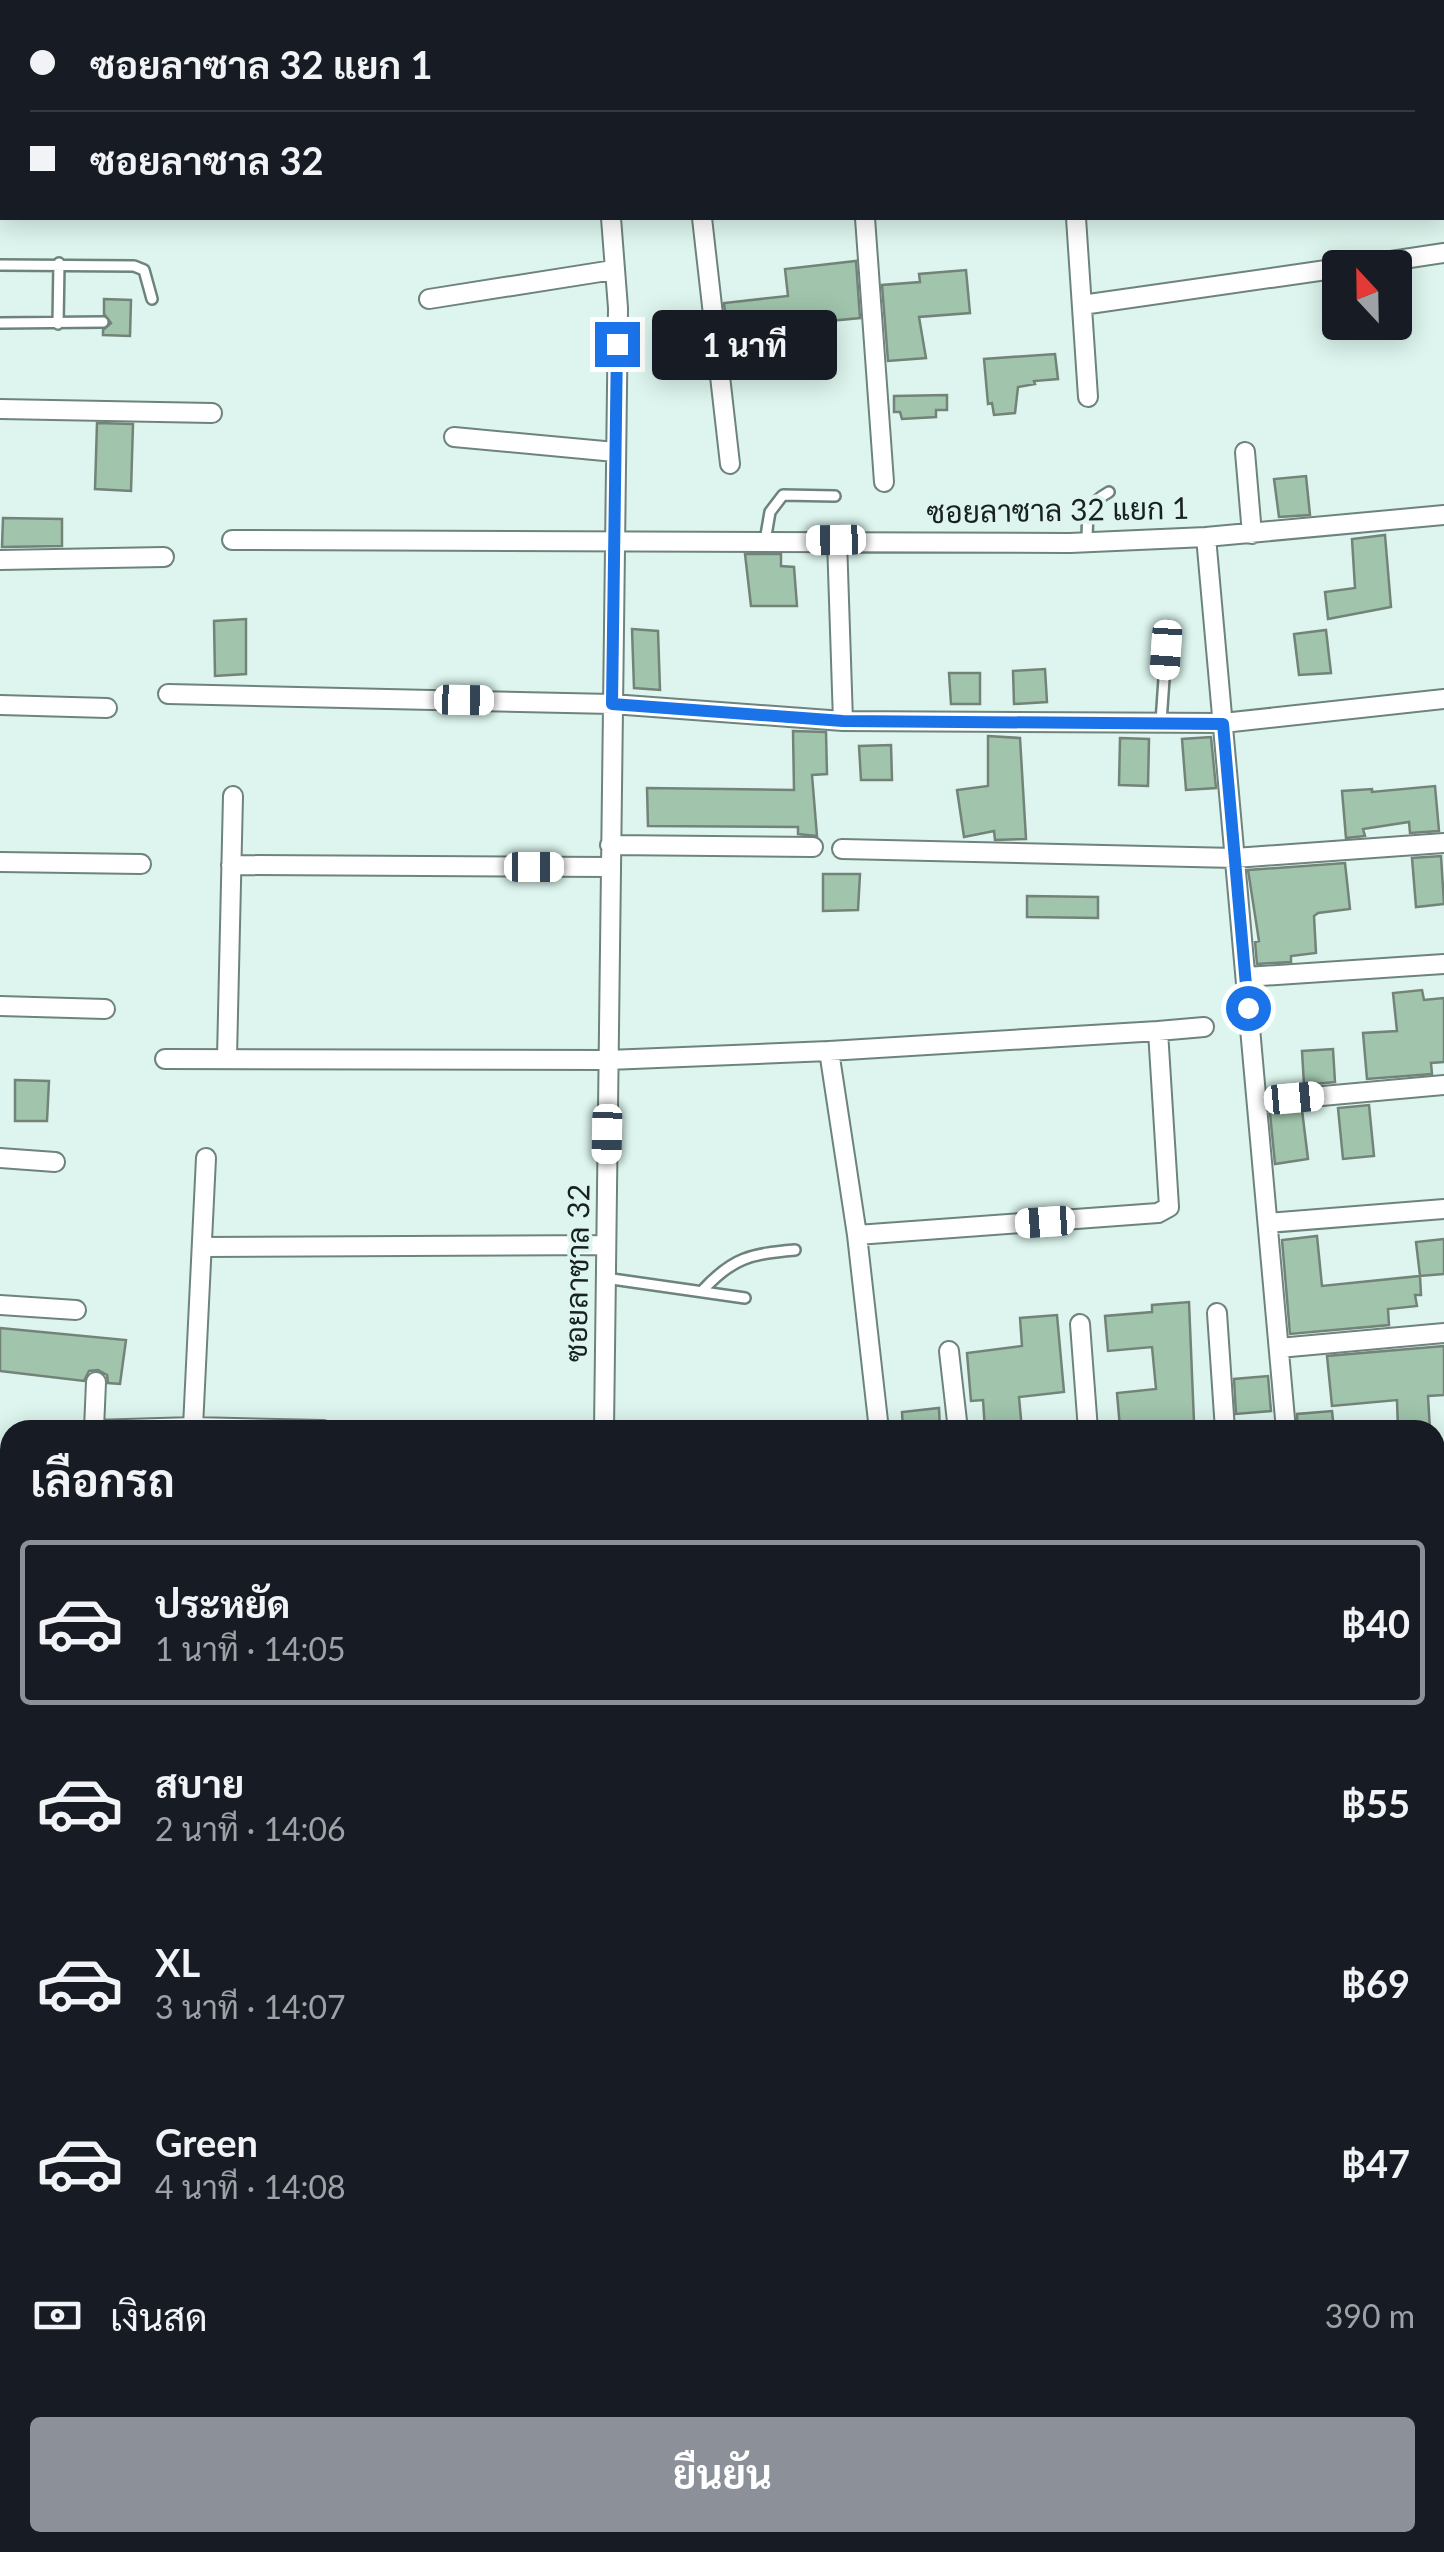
<!DOCTYPE html>
<html lang="th">
<head>
<meta charset="utf-8">
<style>
  body { margin:0; font-family:Lato,Sarabun,sans-serif; background:#20242c; color:#f1f3f6; height:100vh; display:flex; flex-direction:column; font-size:38px; white-space:nowrap }
  * { box-sizing:border-box; margin:0 }
  p { font-size:32px; color:#9ea1a6 }
  .icon { flex:none; width:55px; height:55px; fill:none; stroke:currentColor; stroke-width:2; stroke-linecap:round; stroke-linejoin:round }
  .map { position:relative; flex:1; overflow:hidden }
  .details { position:absolute; left:0px; top:1420px; width:1445px; height:1132px; display:flex; flex-direction:column; background:#171b24; border-radius:30px 30px 0 0; box-shadow:0 5px 25px #0003 }
  .details>* { flex:none }
  .hud { position:absolute; left:0px; top:0px; width:1445px; height:220px; box-shadow:0 5px 25px #0003; display:grid; align-content:center; height:220px; padding:0 30px; background:#171b24 }
  .needle { width:65px; rotate:338deg }
  .controls { position:absolute; left:1322px; top:250px; display:grid; gap:20px }
  .controls a { display:grid; place-items:center; width:90px; height:90px; border-radius:10px; background:#171b24; box-shadow:0 5px 25px #0003; font-size:50px }
  .end { position:absolute; width:45px; height:45px; margin:-22px; border:12px solid #1a73e8; background:#fff; box-shadow:0 0 0 5px #fff }
  .from { border-radius:50% }
  .bubble { position:absolute; height:70px; border-radius:10px; background:#171b24; box-shadow:0 5px 25px #0003; font-size:32px; font-weight:700; line-height:70px; text-align:center }
  .car { position:absolute; width:30px; height:60px; margin:-30px -15px; border-radius:12px; box-shadow:0 0 8px 2px #0007; background:linear-gradient(#fff 24%,#345 0 40%,#fff 0 76%,#345 0 86%,#fff 0) }
  .hud b { display:flex; align-items:center; gap:35px; height:95px; font-size:38px }
  .hud b+b { border-top:2px solid #363941 }
  .hud i { width:25px; height:25px; background:#f1f3f6 }
  ul { padding:0; list-style:none }
  li { display:flex; align-items:center; gap:30px; height:165px; margin:0 20px 15px; padding:0 10px; border:5px solid transparent; border-radius:10px }
  li div { flex:1 }
  li b { display:block; font-size:38px }
  li em { font-style:normal; font-weight:700 }
  li.active { border-color:#8c9099 }
  li>.icon { width:90px; height:90px; stroke-width:1.5 }
  h2 { padding:0 30px; font-size:45px; line-height:120px }
  .pay { display:flex; align-items:center; gap:25px; height:110px; padding:0 30px; font-size:38px }
  .pay p { margin-inline-start:auto }
  .action { display:flex; gap:20px; margin-top:auto; padding:20px 30px }
  .action a { flex:1; height:115px; border-radius:10px; background:#8c9099; color:#fff; font-size:40px; font-weight:700; line-height:115px; text-align:center }
  .map>svg:first-child { display:block }
  .industrial { fill:url(#industrial-grid) }
  .building { fill:#a0c4ac; stroke:#738378; stroke-width:2.5 }
  .lines { fill:none; stroke-linecap:round; stroke-linejoin:round }
  .lane-casing { stroke:#6e837d; stroke-width:14 }
  .street-casing { stroke:#6e837d; stroke-width:22 }
  .lane { stroke:#fff; stroke-width:9 }
  .street { stroke:#fff; stroke-width:18 }
  .route { stroke:#1a73e8; stroke-width:12 }
  .labels { text-anchor:middle; stroke-width:8; stroke-linejoin:round; paint-order:stroke }
  .street-label { font-size:30px; fill:#18211e; stroke:#ddf5ee }
</style>
</head>
<body>
<div class="map">
<svg width="1444" height="2552" viewBox="0 0 1444 2552">
  <defs>
    <pattern id="industrial-grid" width="8" height="8" patternUnits="userSpaceOnUse" patternTransform="scale(2.5)"><rect width="8" height="8" fill="#caebe2"/><path d="M0 4h8M4 0v8" fill="none" stroke="#adc9c1"/></pattern>
  </defs>
  <rect width="100%" height="100%" fill="#ddf5ee"/>
  <!-- industrial -->
  <path class="industrial" d="M1137 0H1444V20L1442 2Z
    M822 2542 1095 2543 1094 2552H821Z"/>
  <!-- building -->
  <path class="building" d="M856 261 860 318 727 331 724 303 788 296 785 269Z
    M966 270 970 313 919 317 926 358 888 361 882 285 920 282 919 274Z
    M104 299 131 300 130 336 103 335V330L111 323 104 314Z
    M1055 354 1058 379 1034 381 1035 384 1018 387 1015 413 994 415 992 403 988 404 984 359Z
    M947 395V410H936V417L902 419 900 412H894V396Z
    M97 423 133 424 131 491 95 489Z
    M1306 476 1310 515 1279 517 1274 479Z
    M3 518 62 519V546L2 547Z
    M1385 535 1391 607 1328 619 1325 592 1355 588 1352 539Z
    M745 554H781V566L794 567 797 606H751Z
    M246 619V674L215 676 214 621Z
    M632 629 658 631 660 690 634 688Z
    M1326 630 1331 673 1299 675 1294 634Z
    M1045 669 1047 702 1014 704 1013 671Z
    M949 673H980V704H951Z
    M793 731 826 732 827 774 812 775 817 836 798 834V827L648 826 647 788 794 790Z
    M988 736 1020 738 1026 839 995 840 994 831 964 837 957 790 988 786Z
    M1211 737 1216 788 1186 790 1182 739Z
    M1120 738 1149 739 1148 786 1119 785Z
    M891 745 892 780H861L859 746Z
    M1435 786 1439 831 1410 833 1409 822 1363 829 1365 836 1346 838 1342 791 1372 789V792Z
    M1441 856 1444 904 1416 907 1412 858Z
    M1345 863 1350 909 1318 913 1314 916 1316 953 1291 956V962L1257 964 1255 942 1259 941 1248 870Z
    M823 874H860L858 910 823 911Z
    M1027 896 1098 897V918L1027 917Z
    M1422 990 1424 1000 1444 998V1062L1431 1063 1432 1074 1367 1079 1363 1033 1397 1031 1393 993Z
    M1333 1049 1335 1082 1304 1085 1302 1051Z
    M15 1080 49 1081 47 1121H15Z
    M1369 1105 1374 1156 1343 1159 1338 1108Z
    M1302 1110 1308 1159 1275 1164 1270 1113Z
    M1317 1236 1322 1286 1420 1276 1421 1295H1415L1417 1306 1388 1309 1389 1325 1290 1334 1282 1240Z
    M1444 1239V1274L1420 1276 1416 1242Z
    M1189 1302 1194 1422 1120 1428 1117 1393 1156 1389 1152 1347 1108 1351 1105 1316 1152 1312V1305Z
    M1057 1315 1064 1392 1019 1397 1022 1430H985L983 1400 971 1401 967 1353 1022 1346 1020 1318Z
    M0 1328 126 1340 120 1384 108 1383 107 1375 98 1370 89 1371 84 1381 0 1371Z
    M1444 1346V1395L1428 1396 1430 1430H1398L1397 1400 1332 1406 1327 1356Z
    M1268 1376 1271 1411 1236 1414 1234 1379Z
    M939 1408 940 1430H903L902 1412Z
    M1332 1411 1334 1430H1298L1297 1414Z"/>
  <g class="lines">
    <defs>
      <path id="lane" d="M293 0V2
        M781 0 782 2
        M829 2 835 0
        M0 265 134 266 144 270 152 299
        M0 323 103 322
        M58 324 59 263
        M765 541 770 512 783 495 835 496
        M1087 542C1088 515 1084 506 1109 492
        M1161 722 1166 650
        M605 1278 745 1298
        M702 1291C733 1257 751 1254 795 1250
        M1435 2468 1438 2462 1437 2419"/>
      <path id="street" d="M334 0V2
        M596 0V2
        M1060 0V2
        M527 2 539 0
        M1442 33H1444
        M0 107H2
        M702 218 730 464
        M865 218 884 482
        M1076 218 1088 397
        M1344 268 1444 253
        M429 299 613 270
        M1082 305 1340 268
        M0 409 212 413
        M454 437 615 452
        M1245 452 1252 534
        M1206 537 1444 515
        M232 540 1070 543 1206 537 1286 1430
        M837 540 843 721
        M0 560 164 557
        M168 694 612 704 843 721 1223 723 1444 699
        M0 705 107 708
        M610 845 813 847
        M842 849 1235 858 1444 843
        M0 862 141 864
        M231 865 610 867
        M1246 977 1444 964
        M0 1006 105 1009
        M829 1051 857 1235 879 1430
        M227 1057 233 796
        M165 1059 608 1060 829 1051 1158 1031
        M1257 1102 1444 1085
        M0 1158 55 1162
        M1268 1223 1444 1209
        M857 1235 1158 1213 1169 1207 1158 1031 1204 1027
        M202 1247 605 1245
        M0 1305 76 1310
        M1217 1313 1225 1430
        M1080 1324 1088 1430
        M1279 1348 1444 1333
        M949 1351 958 1430
        M193 1427 206 1158
        M94 1429 96 1382
        M93 1430 193 1427 323 1430
        M604 1430 618 308 611 218
        M1435 1458 1444 1457
        M1435 1578 1444 1577
        M0 1623H10
        M1435 1753H1444
        M0 1778H10
        M1435 1908H1444
        M0 1981H10
        M0 2180H10
        M0 2373H10
        M610 2552 611 2542
        M766 2552 767 2542
        M956 2552 957 2542
        M1309 2552V2542"/>
    </defs>
    <!-- lane casing -->
    <use href="#lane" class="lane-casing"/>
    <!-- street casing -->
    <use href="#street" class="street-casing"/>
    <!-- lane -->
    <use href="#lane" class="lane"/>
    <!-- street -->
    <use href="#street" class="street"/>
  </g>
  <g class="lines">
    <!-- route -->
    <path class="route" d="M617 344 612 704 843 721 1223 724 1248 1008"/>
  </g>
  <g class="labels">
    <!-- street labels -->
    <g class="street-label">
      <text transform="translate(1058 511) rotate(-1)" y="10">ซอยลาซาล 32 แยก 1</text>
      <text transform="translate(578 1273) rotate(-89)" y="10">ซอยลาซาล 32</text>
    </g>
  </g>
</svg>
<div class="controls">
<a><svg class="needle" viewBox="-14 -14 28 28"><path d="M0-13l5 13h-10z" fill="#e53935"/><path d="M0 13l5-13h-10z" fill="#9ea1a6"/></svg></a>
</div>
<i class="end from" style="left:1248px;top:1008px"></i>
<i class="end" style="left:617px;top:344px"></i>
<div class="bubble" style="left:652px;top:310px;width:185px">1 นาที</div>
<i class="car" style="left:836px;top:540px;rotate:269deg"></i>
<i class="car" style="left:1166px;top:650px;rotate:184deg"></i>
<i class="car" style="left:464px;top:700px;rotate:91deg"></i>
<i class="car" style="left:534px;top:867px;rotate:90deg"></i>
<i class="car" style="left:1294px;top:1098px;rotate:85deg"></i>
<i class="car" style="left:607px;top:1134px;rotate:181deg"></i>
<i class="car" style="left:1045px;top:1222px;rotate:266deg"></i>
<div class="hud">
<b><i class="from"></i>ซอยลาซาล 32 แยก 1</b>
<b><i></i>ซอยลาซาล 32</b>
</div>
<section class="details">
<h2>เลือกรถ</h2>
<ul>
<li class="active"><svg class="icon" aria-label="car" viewBox="0 0 24 24"><path d="M5 17H2v-5l4-1 3-4h7l3 4 3 1v5h-3M9 17h6M6 11h13"/><circle cx="7" cy="17" r="2"/><circle cx="17" cy="17" r="2"/></svg><div><b>ประหยัด</b><p>1 นาที · 14:05</p></div><em>฿40</em></li>
<li><svg class="icon" aria-label="car" viewBox="0 0 24 24"><path d="M5 17H2v-5l4-1 3-4h7l3 4 3 1v5h-3M9 17h6M6 11h13"/><circle cx="7" cy="17" r="2"/><circle cx="17" cy="17" r="2"/></svg><div><b>สบาย</b><p>2 นาที · 14:06</p></div><em>฿55</em></li>
<li><svg class="icon" aria-label="car" viewBox="0 0 24 24"><path d="M5 17H2v-5l4-1 3-4h7l3 4 3 1v5h-3M9 17h6M6 11h13"/><circle cx="7" cy="17" r="2"/><circle cx="17" cy="17" r="2"/></svg><div><b>XL</b><p>3 นาที · 14:07</p></div><em>฿69</em></li>
<li><svg class="icon" aria-label="car" viewBox="0 0 24 24"><path d="M5 17H2v-5l4-1 3-4h7l3 4 3 1v5h-3M9 17h6M6 11h13"/><circle cx="7" cy="17" r="2"/><circle cx="17" cy="17" r="2"/></svg><div><b>Green</b><p>4 นาที · 14:08</p></div><em>฿47</em></li>
</ul>
<div class="pay"><svg class="icon" aria-label="cash" viewBox="0 0 24 24"><path d="M3 7h18v10H3z"/><circle cx="12" cy="12" r="2"/></svg>เงินสด<p>390 m</p></div>
<div class="action"><a>ยืนยัน</a></div>
</section>
</div>
</body>
</html>
